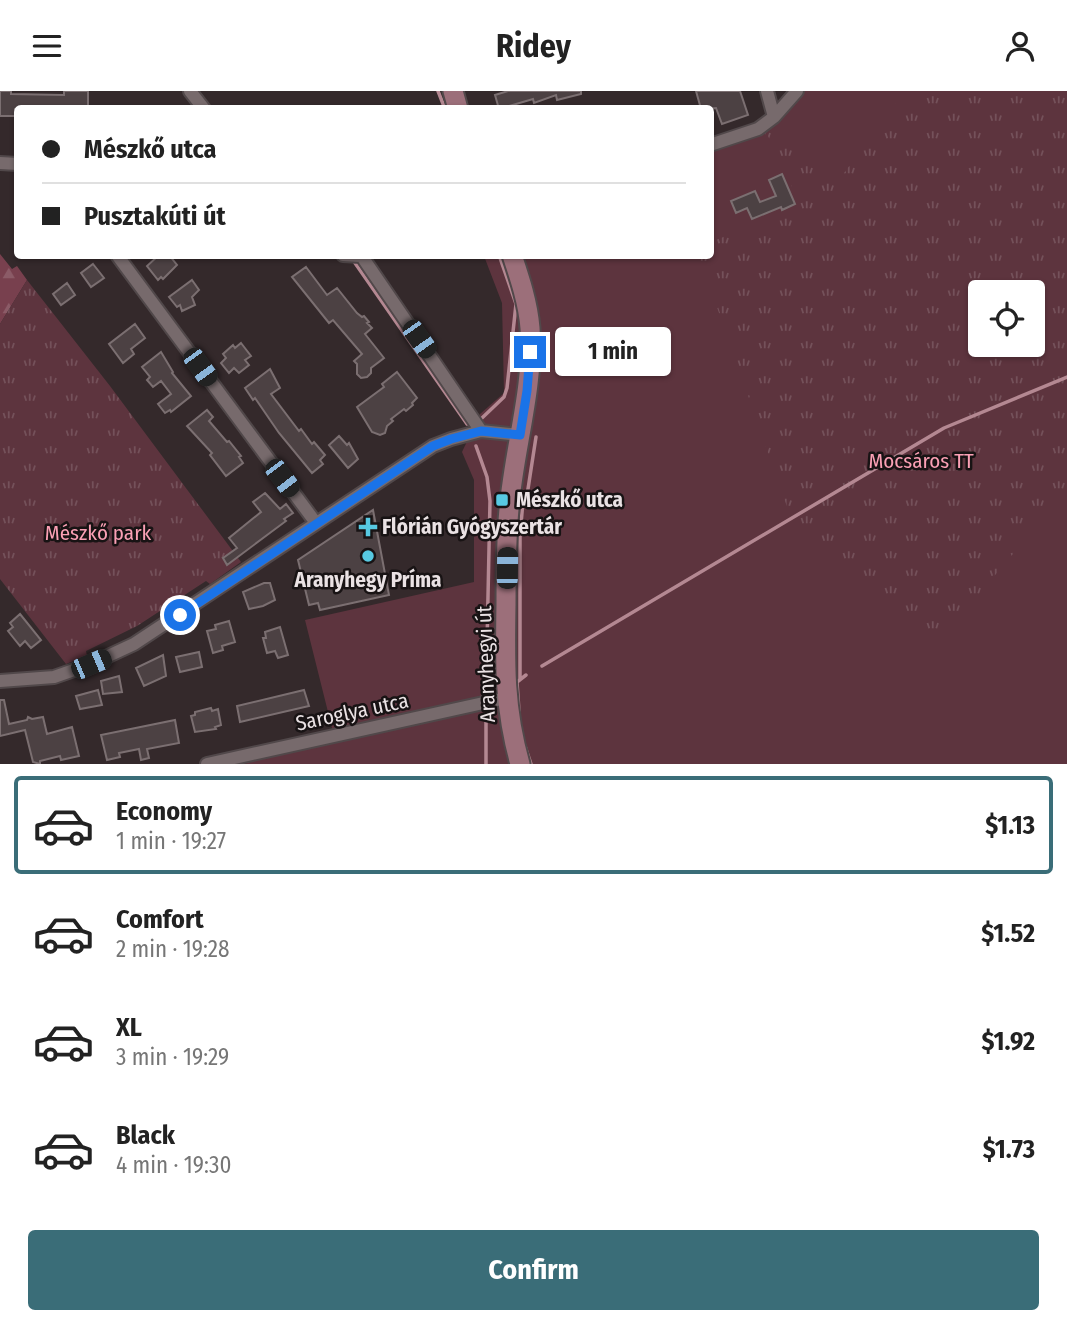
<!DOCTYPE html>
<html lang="en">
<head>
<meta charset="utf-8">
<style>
  body { margin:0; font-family:"Fira Sans Condensed",sans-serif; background:#f6f6f6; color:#222; height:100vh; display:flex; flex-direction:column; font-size:26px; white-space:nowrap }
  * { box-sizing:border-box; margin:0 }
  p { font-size:23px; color:#767676 }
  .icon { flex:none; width:38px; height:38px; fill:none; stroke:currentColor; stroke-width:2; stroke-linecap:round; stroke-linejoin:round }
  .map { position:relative; height:673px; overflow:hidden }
  .details { display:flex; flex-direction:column; background:#fff; flex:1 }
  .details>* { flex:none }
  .top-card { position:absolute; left:14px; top:14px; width:700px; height:154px; border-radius:7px; box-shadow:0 2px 5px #0004; display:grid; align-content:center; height:154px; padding:0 28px; background:#fff }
  .tools { position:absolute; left:968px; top:189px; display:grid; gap:14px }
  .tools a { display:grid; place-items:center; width:77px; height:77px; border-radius:7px; background:#fff; box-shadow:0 2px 5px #0004; font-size:35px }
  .end { position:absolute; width:32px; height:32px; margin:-16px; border:9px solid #1a73e8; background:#fff; box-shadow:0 0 0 4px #fff }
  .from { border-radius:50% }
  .bubble { position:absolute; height:49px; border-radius:7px; background:#fff; box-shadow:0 2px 5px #0004; font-size:23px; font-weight:700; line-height:49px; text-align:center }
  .car { position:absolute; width:21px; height:42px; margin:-21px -10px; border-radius:9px; box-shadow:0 0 5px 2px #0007; background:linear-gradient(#222 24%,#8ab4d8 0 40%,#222 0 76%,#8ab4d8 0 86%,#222 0) }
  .top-card b { display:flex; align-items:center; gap:24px; height:66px; font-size:26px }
  .top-card b+b { border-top:2px solid #e0e0e0 }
  .top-card i { width:18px; height:18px; background:#222 }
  ul { padding:12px 0 0; list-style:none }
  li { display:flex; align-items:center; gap:21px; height:98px; margin:0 14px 10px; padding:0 14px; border:4px solid transparent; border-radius:7px }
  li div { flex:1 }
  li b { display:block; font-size:26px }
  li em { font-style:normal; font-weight:700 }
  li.selected { border-color:#3a6d78 }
  li>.icon { width:63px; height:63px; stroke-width:1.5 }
  .button { display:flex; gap:14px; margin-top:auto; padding:14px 28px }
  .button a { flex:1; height:80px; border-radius:7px; background:#3a6d78; color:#fff; font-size:28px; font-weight:700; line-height:80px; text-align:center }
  header { display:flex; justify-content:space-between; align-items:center; height:91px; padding:0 28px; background:#fff; font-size:32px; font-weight:700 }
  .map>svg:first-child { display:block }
  .grass { fill:#5d343e; fill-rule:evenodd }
  .forest { fill:url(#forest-firs) }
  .park { fill:url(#park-tufts); fill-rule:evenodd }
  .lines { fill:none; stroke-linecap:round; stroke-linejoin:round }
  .stream { stroke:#b48892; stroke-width:3.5 }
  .building { fill:#4c4143; stroke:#7b6f71; stroke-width:2 }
  .street-casing { stroke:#51484a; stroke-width:16 }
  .secondary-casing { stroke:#51484a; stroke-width:23 }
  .street { stroke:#776a6c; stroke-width:12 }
  .secondary { stroke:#9c6f7a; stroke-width:19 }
  .route { stroke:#1a73e8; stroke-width:9 }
  .poi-dot { fill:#57c9e2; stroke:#181314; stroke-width:2.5 }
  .labels { text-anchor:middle; stroke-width:5; stroke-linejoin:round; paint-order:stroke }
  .park-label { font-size:21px; fill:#fba0b5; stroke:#181314 }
  .poi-label { font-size:21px; font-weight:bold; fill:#eae2e4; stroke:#181314; text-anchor:start }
  .street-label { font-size:21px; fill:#eae2e4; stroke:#181314 }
</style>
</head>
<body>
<header><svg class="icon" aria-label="menu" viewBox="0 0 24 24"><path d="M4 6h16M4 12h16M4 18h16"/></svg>Ridey<svg class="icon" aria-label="person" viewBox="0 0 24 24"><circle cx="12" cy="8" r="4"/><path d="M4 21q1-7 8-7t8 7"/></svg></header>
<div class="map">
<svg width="1067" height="673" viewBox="0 0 1067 673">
  <defs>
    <pattern id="forest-firs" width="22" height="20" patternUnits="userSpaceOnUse" patternTransform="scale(1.75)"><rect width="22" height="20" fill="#78404e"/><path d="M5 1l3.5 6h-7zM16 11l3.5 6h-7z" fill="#8b5b67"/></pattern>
    <pattern id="park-tufts" width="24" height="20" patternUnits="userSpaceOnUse" patternTransform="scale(1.75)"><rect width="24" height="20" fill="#5d343e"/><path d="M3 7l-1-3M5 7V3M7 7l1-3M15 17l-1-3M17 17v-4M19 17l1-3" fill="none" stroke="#74515a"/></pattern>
  </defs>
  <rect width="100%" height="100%" fill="#34292b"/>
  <!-- grass -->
  <path class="grass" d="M805 0H1067V673H244L335 649 305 529 474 491V389L462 361 480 323 504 302 502 212 484 165 710 164 711 61 762 43 790 17ZM980 201H1032V254H980Z"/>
  <!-- forest -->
  <path class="forest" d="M0 163 12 178 17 175 27 189 0 233Z"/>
  <!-- park -->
  <path class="park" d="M905 0H1067V399L935 555 791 427 699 165 710 164 711 151 801 115 768 45 758 38 774 26C796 61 804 69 844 82ZM980 201H1032V254H980Z
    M27 189 110 295 241 471 210 493 206 490 137 535 86 560 87 565 66 573 0 488V233Z"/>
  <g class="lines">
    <!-- stream -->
    <path class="stream" d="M438 0 445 18
      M355 172 467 333
      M482 327 504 306 507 297 516 213 499 164
      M476 355 487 386 490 410 486 601
      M542 575 944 337 1067 286
      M520 588V445L523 410 528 398 536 346
      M486 617V673
      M519 620 517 591 526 584
      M525 655 531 673"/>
  </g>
  <!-- building -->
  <path class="building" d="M0 0H11V3L64 4V0H88V15H79L78 18H15V25H0Z
    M508 0H581V3L557 9 556 4 534 12 533 8 499 18 495 4Z
    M696 0H740L748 24 722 33 716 17 701 18Z
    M782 83 795 113 782 119 781 116 752 128 747 117 736 122 731 110 755 100 760 111 776 105 769 89Z
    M159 164H169L177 174 163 188 161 186 158 189 147 175Z
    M93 173 104 187 91 196 81 182Z
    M306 176 327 204 337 197 357 222 362 226 364 225 369 231 367 232 372 237 365 243 384 267 371 277V282L367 286 361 287 357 283V273L354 270 362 263 333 229 329 232 292 186Z
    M192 189 199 199 192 206 195 214 182 220 180 214 177 216 169 206Z
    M67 192 75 204 61 214 53 203Z
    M135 233 145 247 131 258 134 263 123 272 109 253Z
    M241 252 251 265 245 269 249 274 239 282 234 277 229 282 221 272 226 267 223 263 233 254 235 257Z
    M161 261 173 281 172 282 191 305 171 321 170 319 165 322 158 313 171 303 161 290 153 296 147 289 150 286 142 276Z
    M270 278 280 297 271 303 299 340 301 338 312 353 314 351 325 364 320 369 323 373 312 382 279 342 255 307 253 309 245 297Z
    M397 281 417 307 412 312 413 314 406 320 404 318 391 328 393 330 387 335 385 342 380 344 372 341 357 316 384 296 382 293Z
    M207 319 213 326 209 330 227 351 229 350 241 365 239 366 243 372 226 385 210 364 212 362 187 335Z
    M339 345 347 354 349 352 358 368 348 377 329 354Z
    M265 402 280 418 286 413 293 422 284 428 286 430 227 474 223 467 237 457 229 447 261 421 253 411Z
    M373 419 389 504 320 519 318 512 309 514 298 469Z
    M264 492H270L275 509 263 515 249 518 243 501Z
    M20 523 41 549 31 557 25 550 20 555 8 540 13 536 10 532Z
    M229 530 235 551 222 555 223 559 213 562 207 540 216 538 215 534Z
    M280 536 288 564 278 567 275 560 267 562 263 547H266L265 541Z
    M199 561 202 576 180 581 176 566Z
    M163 564 166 585 144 595 136 577Z
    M119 585 122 601 103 603 101 590Z
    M98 599 102 614 80 618 76 605Z
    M304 599 309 615 240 631 237 615Z
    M0 609H4L9 633 27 629 28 626 32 628 43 626 47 643 72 636 79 665 61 669 60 665 40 670V673L33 671 25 639 0 645Z
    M211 617 212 620 218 618 221 634 215 636 216 638 195 641 191 625 195 624V621Z
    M175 629 179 652 147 658 149 667 141 669 139 658 119 662 120 666 107 669 101 644Z"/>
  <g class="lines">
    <defs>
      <path id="street" d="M190 0 204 18
        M767 0 774 26
        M710 54 758 38 774 26 797 0
        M0 72 18 73
        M117 164 316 432
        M343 164 361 165
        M361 164 481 340
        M0 590 54 586 91 573 134 553 433 355 451 348 481 340 520 344
        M207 673 506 607"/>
      <path id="secondary" d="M453 0 458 18
        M512 164C520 188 528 212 530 237 534 298 514 357 509 418 506 449 506 482 506 514 505 571 504 617 520 673"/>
    </defs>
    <!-- street casing -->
    <use href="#street" class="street-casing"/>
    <!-- secondary casing -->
    <use href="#secondary" class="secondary-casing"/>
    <!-- street -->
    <use href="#street" class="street"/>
    <!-- secondary -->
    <use href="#secondary" class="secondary"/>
  </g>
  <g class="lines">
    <!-- route -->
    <path class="route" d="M180 524 433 355 451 348 481 340 520 344 527 300 530 261"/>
  </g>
  <!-- markers -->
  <g class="poi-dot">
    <rect x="495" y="402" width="14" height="14" rx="3.5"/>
    <path d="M364.5 425.5h7v7h7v7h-7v7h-7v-7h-7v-7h7z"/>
    <circle cx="368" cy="465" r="7"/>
  </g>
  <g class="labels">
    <!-- park labels -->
    <g class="park-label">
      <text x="921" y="377">Mocsáros TT</text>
      <text x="98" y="449">Mészkő park</text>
    </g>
    <!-- poi labels -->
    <g class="poi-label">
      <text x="516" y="416">Mészkő utca</text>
      <text x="382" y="443">Flórián Gyógyszertár</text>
      <text x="368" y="496" text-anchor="middle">Aranyhegy Príma</text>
    </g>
    <!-- street labels -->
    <g class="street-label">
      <text transform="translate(486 573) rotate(-92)" y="7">Aranyhegyi út</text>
      <text transform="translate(352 621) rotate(-12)" y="7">Saroglya utca</text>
    </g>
  </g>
</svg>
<div class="tools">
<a><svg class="icon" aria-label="locate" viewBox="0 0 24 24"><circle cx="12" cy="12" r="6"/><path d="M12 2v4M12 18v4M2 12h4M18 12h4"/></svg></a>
</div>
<i class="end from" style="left:180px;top:524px"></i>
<i class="end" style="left:530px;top:261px"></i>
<div class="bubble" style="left:555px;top:236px;width:116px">1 min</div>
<i class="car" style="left:419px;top:248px;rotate:145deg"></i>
<i class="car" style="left:200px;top:276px;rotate:144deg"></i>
<i class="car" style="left:282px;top:387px;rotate:143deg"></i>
<i class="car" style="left:507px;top:477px;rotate:1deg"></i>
<i class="car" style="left:91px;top:573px;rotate:67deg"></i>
<div class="top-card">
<b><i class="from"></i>Mészkő utca</b>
<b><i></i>Pusztakúti út</b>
</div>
</div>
<section class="details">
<ul>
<li class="selected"><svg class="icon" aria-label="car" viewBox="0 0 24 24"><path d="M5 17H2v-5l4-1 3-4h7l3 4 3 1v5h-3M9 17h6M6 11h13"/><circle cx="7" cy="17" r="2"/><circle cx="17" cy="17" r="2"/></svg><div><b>Economy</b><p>1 min · 19:27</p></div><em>$1.13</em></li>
<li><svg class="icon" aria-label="car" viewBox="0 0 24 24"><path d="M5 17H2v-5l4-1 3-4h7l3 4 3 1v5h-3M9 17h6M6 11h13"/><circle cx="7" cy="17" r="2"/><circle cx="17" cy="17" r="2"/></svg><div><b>Comfort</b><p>2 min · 19:28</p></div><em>$1.52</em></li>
<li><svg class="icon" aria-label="car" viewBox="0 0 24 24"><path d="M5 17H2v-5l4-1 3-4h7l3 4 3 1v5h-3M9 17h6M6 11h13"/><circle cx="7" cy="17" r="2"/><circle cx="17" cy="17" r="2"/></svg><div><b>XL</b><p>3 min · 19:29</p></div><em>$1.92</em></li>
<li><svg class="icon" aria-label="car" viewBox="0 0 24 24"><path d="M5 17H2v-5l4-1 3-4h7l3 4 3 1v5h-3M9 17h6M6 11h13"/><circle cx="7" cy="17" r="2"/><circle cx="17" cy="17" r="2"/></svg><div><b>Black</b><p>4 min · 19:30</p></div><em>$1.73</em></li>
</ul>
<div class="button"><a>Confirm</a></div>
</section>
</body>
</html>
